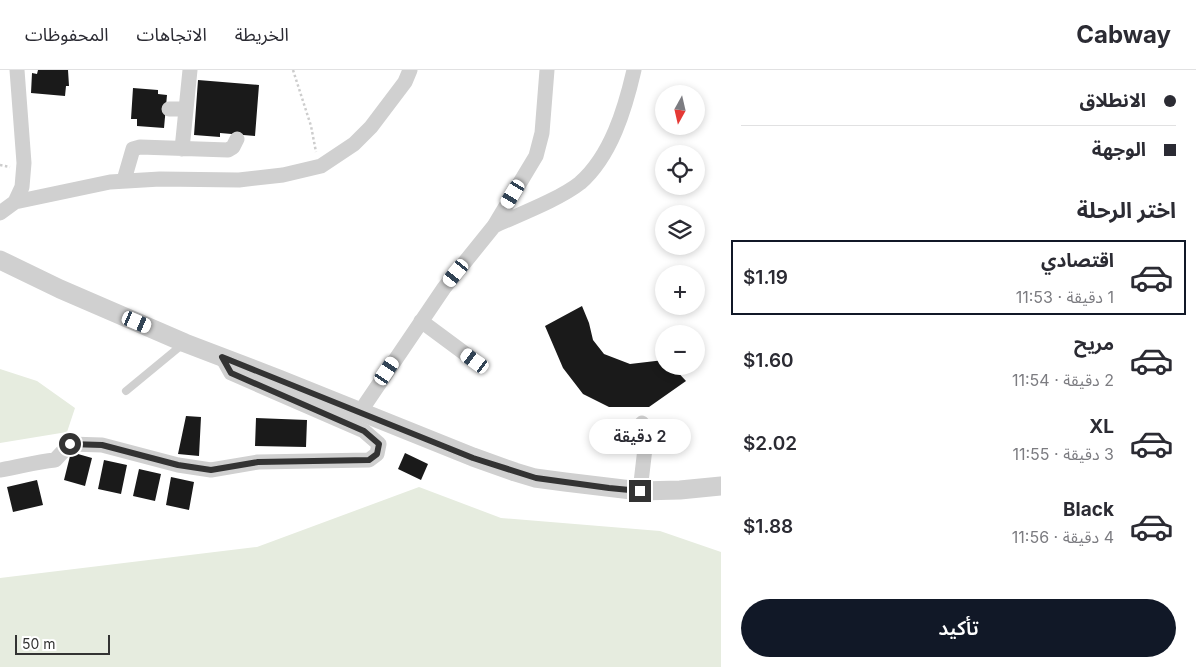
<!DOCTYPE html>
<html lang="ar">
<head>
<meta charset="utf-8">
<style>
  body { margin:0; font-family:Inter,"Noto Sans Arabic",sans-serif; background:#f7f7f7; color:#2b2b33; direction:rtl; height:100vh; display:flex; flex-direction:column; font-size:19px; white-space:nowrap }
  * { box-sizing:border-box; margin:0 }
  p { font-size:16px; color:#7c7c81 }
  .icon { flex:none; width:28px; height:28px; fill:none; stroke:currentColor; stroke-width:2; stroke-linecap:round; stroke-linejoin:round }
  .map { position:relative; flex:1; overflow:hidden; direction:ltr }
  .sheet { display:flex; flex-direction:column; background:#fff; width:475px }
  .sheet>* { flex:none }
  .top-card { display:grid; align-content:center; height:110px; padding:0 20px; background:#fff }
  .needle { width:32px; rotate:188deg }
  .tools { position:absolute; left:655px; top:15px; display:grid; gap:10px }
  .tools a { display:grid; place-items:center; width:50px; height:50px; border-radius:50%; background:#fff; box-shadow:0 2px 8px #0003; font-size:25px }
  .scale { position:absolute; left:15px; bottom:12px; width:95px; box-sizing:border-box; padding-left:5px; border:2px solid #333; border-top:0; font-size:14px; line-height:18px; white-space:nowrap; color:#333; -webkit-text-stroke:4px #fff; paint-order:stroke }
  .end { position:absolute; width:22px; height:22px; margin:-11px; border:6px solid #333; background:#fff; box-shadow:0 0 0 2px #fff }
  .from { border-radius:50% }
  .bubble { position:absolute; height:35px; border-radius:18px; background:#fff; box-shadow:0 2px 8px #0003; font-size:16px; font-weight:600; line-height:35px; text-align:center; direction:rtl }
  .car { position:absolute; width:15px; height:30px; margin:-15px -8px; border-radius:6px; box-shadow:0 0 4px 1px #0007; background:linear-gradient(#fff 24%,#345 0 40%,#fff 0 76%,#345 0 86%,#fff 0) }
  .top-card b { display:flex; align-items:center; gap:18px; height:48px; font-size:19px }
  .top-card b+b { border-top:1px solid #e1e1e2 }
  .top-card i { width:12px; height:12px; background:#2b2b33 }
  ul { padding:0; list-style:none }
  li { display:flex; align-items:center; gap:15px; height:75px; margin:0 10px 8px; padding:0 10px; border:2px solid transparent; border-radius:0px }
  li div { flex:1 }
  li b { display:block; font-size:19px }
  li em { font-style:normal; font-weight:600 }
  li.selected { border-color:#111827 }
  li>.icon { width:45px; height:45px; stroke-width:1.5 }
  h2 { padding:0 20px; font-size:22px; line-height:60px }
  .action { display:flex; gap:10px; margin-top:auto; padding:10px 20px }
  .action a { flex:1; height:58px; border-radius:30px; background:#111827; color:#fff; font-size:20px; font-weight:600; line-height:58px; text-align:center }
  header { display:flex; align-items:center; gap:30px; box-sizing:border-box; height:70px; padding:0 25px; background:#fff; border-bottom:1px solid #e1e1e2 }
  header strong { font-size:24px }
  nav { display:flex; gap:28px; margin-inline-start:auto; font-size:18px }
  main { display:flex; flex:1; min-height:0 }
  .map>svg:first-child { display:block }
  .green { fill:#e6ecdf }
  .building { fill:#1a1a1a }
  .lines { fill:none; stroke-linecap:round; stroke-linejoin:round }
  .path { stroke:#cdcdcd; stroke-width:2.5; stroke-dasharray:2.5 2.5; stroke-linecap:butt }
  .service { stroke:#d0d0d0; stroke-width:8 }
  .minor { stroke:#d0d0d0; stroke-width:15 }
  .tertiary { stroke:#d0d0d0; stroke-width:19 }
  .route { stroke:#333; stroke-width:6 }
</style>
</head>
<body>
<header>
<strong>Cabway</strong>
<nav><a>الخريطة</a><a>الاتجاهات</a><a>المحفوظات</a></nav>
</header>
<main>
<section class="sheet">
<div class="top-card">
<b><i class="from"></i>الانطلاق</b>
<b><i></i>الوجهة</b>
</div>
<h2>اختر الرحلة</h2>
<ul>
<li class="selected"><svg class="icon" aria-label="car" viewBox="0 0 24 24"><path d="M5 17H2v-5l4-1 3-4h7l3 4 3 1v5h-3M9 17h6M6 11h13"/><circle cx="7" cy="17" r="2"/><circle cx="17" cy="17" r="2"/></svg><div><b>اقتصادي</b><p>1 دقيقة · 11:53</p></div><em>$1.19</em></li>
<li><svg class="icon" aria-label="car" viewBox="0 0 24 24"><path d="M5 17H2v-5l4-1 3-4h7l3 4 3 1v5h-3M9 17h6M6 11h13"/><circle cx="7" cy="17" r="2"/><circle cx="17" cy="17" r="2"/></svg><div><b>مريح</b><p>2 دقيقة · 11:54</p></div><em>$1.60</em></li>
<li><svg class="icon" aria-label="car" viewBox="0 0 24 24"><path d="M5 17H2v-5l4-1 3-4h7l3 4 3 1v5h-3M9 17h6M6 11h13"/><circle cx="7" cy="17" r="2"/><circle cx="17" cy="17" r="2"/></svg><div><b>XL</b><p>3 دقيقة · 11:55</p></div><em>$2.02</em></li>
<li><svg class="icon" aria-label="car" viewBox="0 0 24 24"><path d="M5 17H2v-5l4-1 3-4h7l3 4 3 1v5h-3M9 17h6M6 11h13"/><circle cx="7" cy="17" r="2"/><circle cx="17" cy="17" r="2"/></svg><div><b>Black</b><p>4 دقيقة · 11:56</p></div><em>$1.88</em></li>
</ul>
<div class="action"><a>تأكيد</a></div>
</section>
<div class="map">
<svg width="721" height="597" viewBox="0 0 721 597">
  <rect width="100%" height="100%" fill="#fff"/>
  <!-- green -->
  <path class="green" d="M0 299 37 311 75 338 67 362 0 373Z
    M419 417 501 448 660 461 721 482V597H0V508L257 477Z"/>
  <!-- building -->
  <path class="building" d="M38 0H68L69 16H66L65 26 31 23 32 3 37 4Z
    M198 10 259 15 255 66 220 63V67L194 65Z
    M133 18 158 20V24L167 25 164 58 137 56V49H131Z
    M582 236 589 253 593 270 604 284 630 294 664 290V296H672L686 311 649 337H609L583 324 563 298 545 256Z
    M186 346 201 347 199 386 178 384Z
    M256 348 307 350 306 377 255 376Z
    M71 382 92 388 85 416 64 410Z
    M405 383 428 394 421 410 398 399Z
    M104 390 127 395 121 424 98 419Z
    M139 399 161 404 155 431 133 426Z
    M171 407 194 412 189 440 166 435Z
    M37 410 43 435 13 442 7 417Z"/>
  <g class="lines">
    <!-- path -->
    <path class="path" d="M293 0 311 56 316 82
      M0 95 10 97"/>
    <!-- service -->
    <path class="service" d="M126 321 183 274"/>
    <!-- minor -->
    <path class="minor" d="M169 39H186
      M182 79 190 0
      M124 110 133 79 140 77 228 80 233 77 237 69
      M15 132 110 112 160 109 239 110 283 105 321 96 354 74 371 57 405 12 410 0
      M0 143 15 132 22 117 24 93 17 0
      M494 156C518 145 560 129 580 113 611 86 625 39 634 0
      M421 251 475 291
      M360 342 444 218 494 156 536 86 542 63 547 0
      M0 400C19 397 35 392 55 390L70 374 102 375 178 395 211 400 258 392 369 390 377 384 379 374 364 361 231 303 222 287
      M640 421 647 361 642 353"/>
    <!-- tertiary -->
    <path class="tertiary" d="M0 190 60 219 185 273 279 309 473 387 515 402 535 408 565 412 640 421 680 420 721 416"/>
  </g>
  <g class="lines">
    <!-- route -->
    <path class="route" d="M70 374 102 375 178 395 211 400 258 392 369 390 377 384 379 374 364 361 231 303 222 287 473 388 536 408 609 418 640 421"/>
  </g>
</svg>
<div class="tools">
<a><svg class="needle" viewBox="-14 -14 28 28"><path d="M0-13l5 13h-10z" fill="#e53935"/><path d="M0 13l5-13h-10z" fill="#7c7c81"/></svg></a>
<a><svg class="icon" aria-label="locate" viewBox="0 0 24 24"><circle cx="12" cy="12" r="6"/><path d="M12 2v4M12 18v4M2 12h4M18 12h4"/></svg></a>
<a><svg class="icon" aria-label="layers" viewBox="0 0 24 24"><path d="M12 4l9 5-9 5-9-5zM3 14l9 5 9-5"/></svg></a>
<a>+</a>
<a>−</a>
</div>
<div class="scale">50 m</div>
<i class="end from" style="left:70px;top:374px"></i>
<i class="end" style="left:640px;top:421px"></i>
<div class="bubble" style="left:589px;top:349px;width:102px">2 دقيقة</div>
<i class="car" style="left:513px;top:124px;rotate:211deg"></i>
<i class="car" style="left:456px;top:203px;rotate:219deg"></i>
<i class="car" style="left:137px;top:252px;rotate:113deg"></i>
<i class="car" style="left:475px;top:291px;rotate:306deg"></i>
<i class="car" style="left:387px;top:301px;rotate:34deg"></i>
</div>
</main>
</body>
</html>
